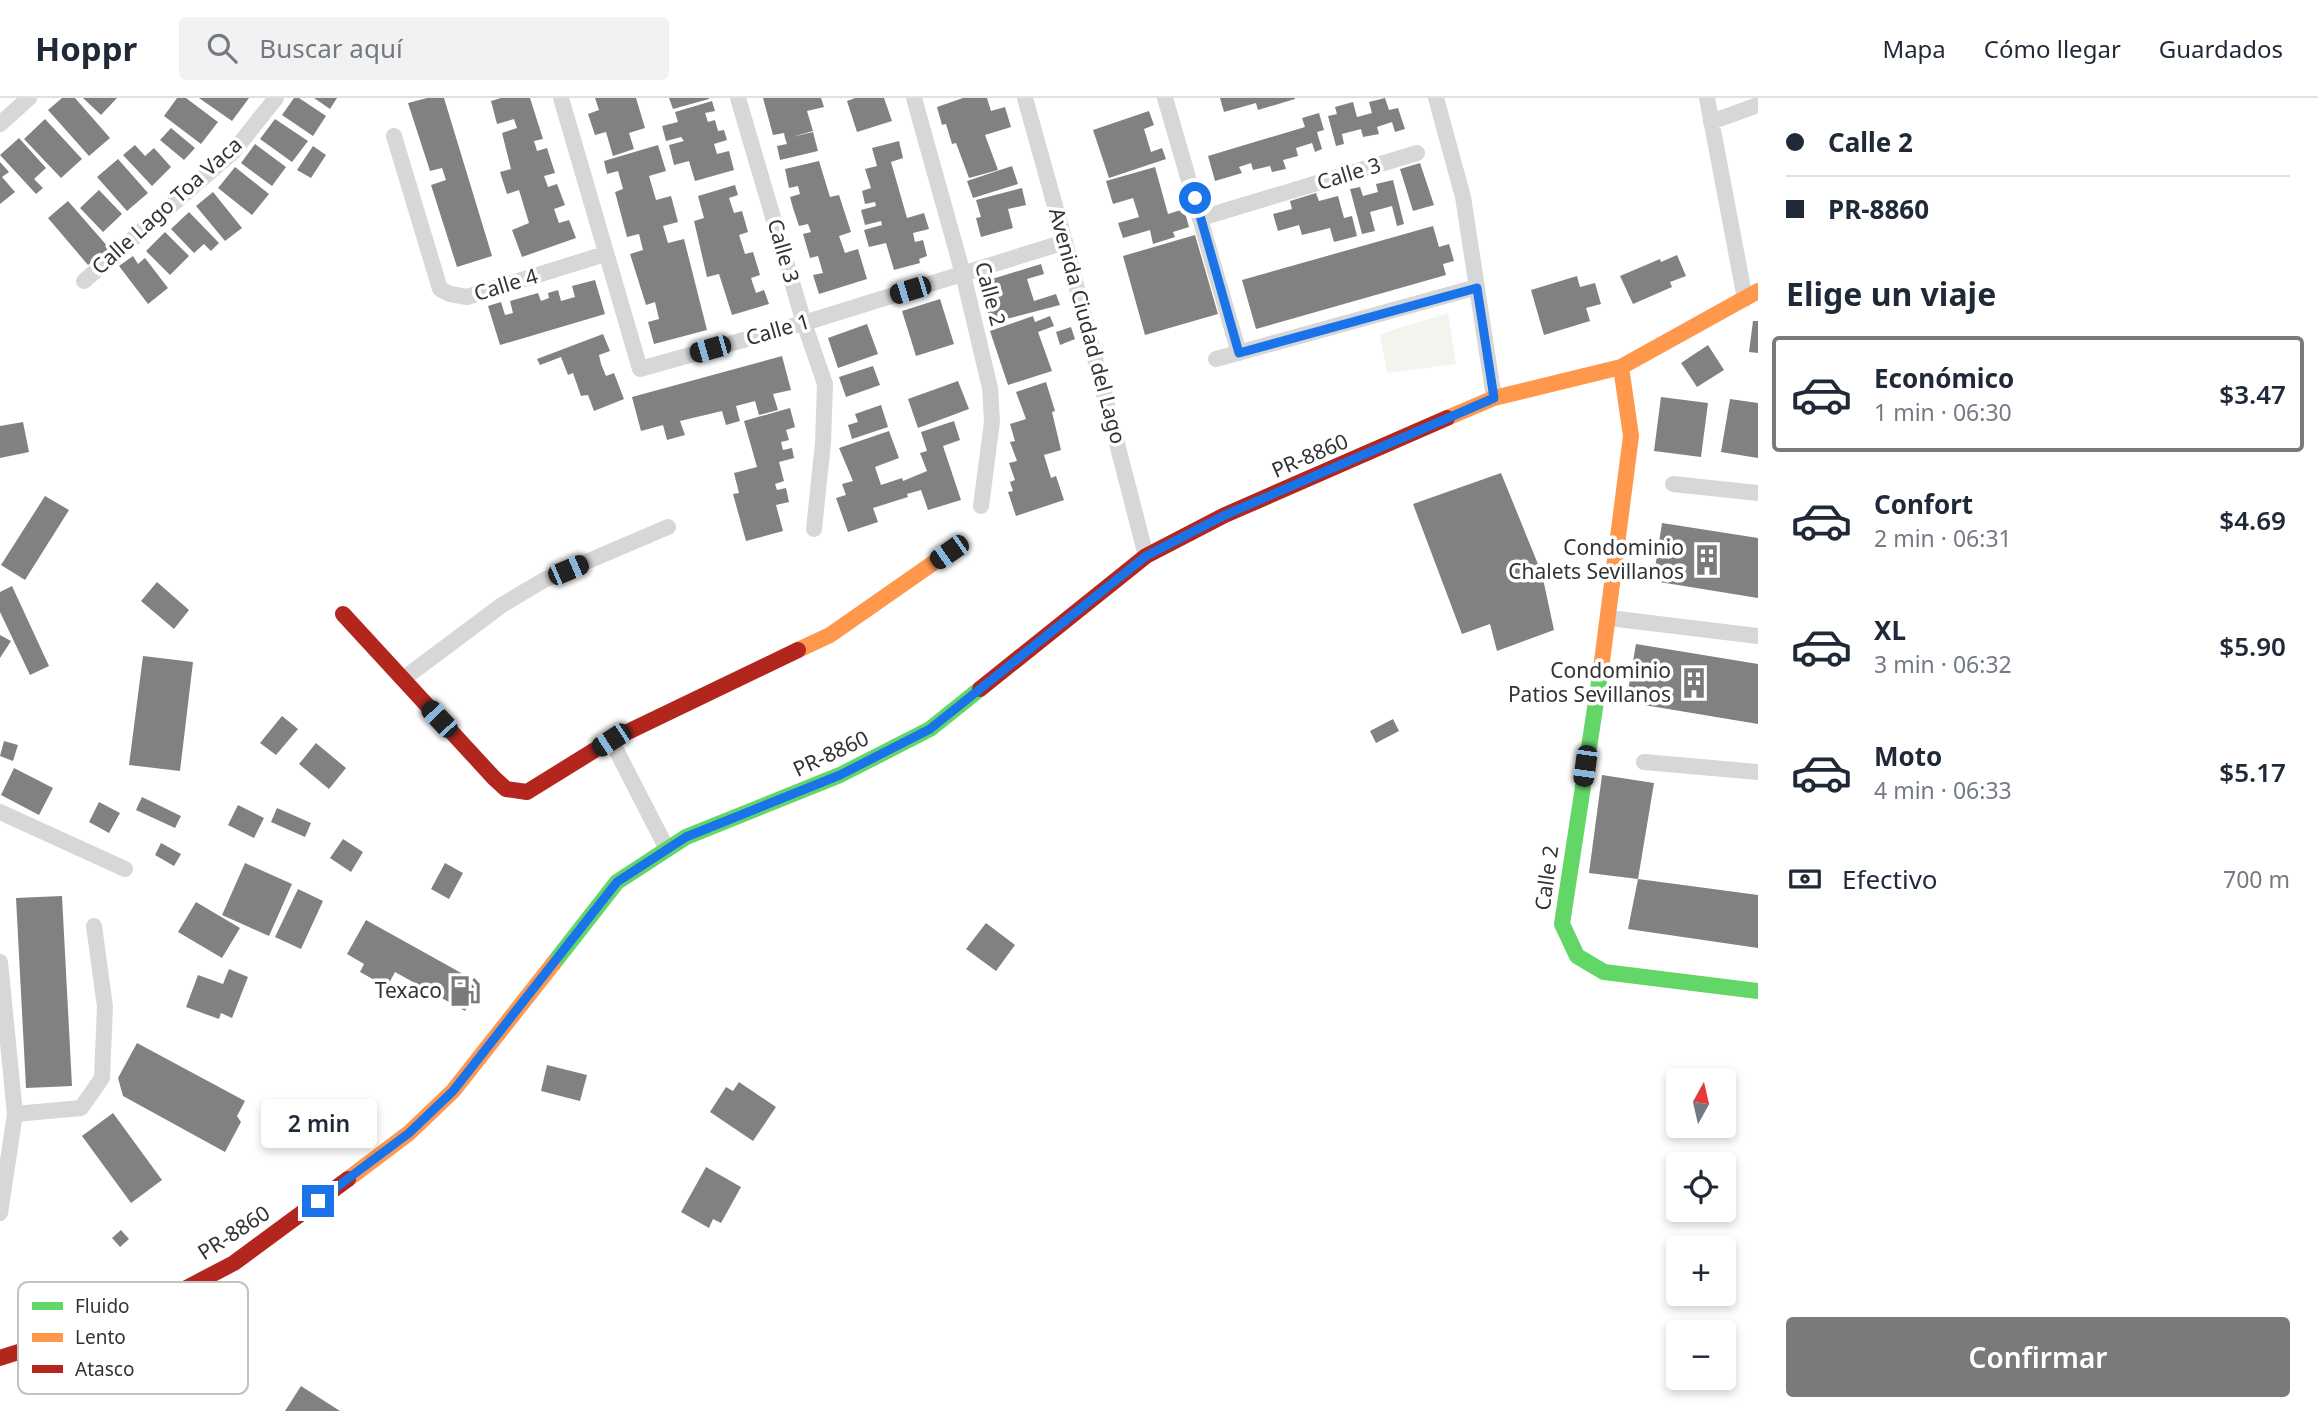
<!DOCTYPE html>
<html lang="es">
<head>
<meta charset="utf-8">
<style>
  body { margin:0; font-family:"Noto Sans",sans-serif; background:#f2f2f3; color:#1f2937; height:100vh; display:flex; flex-direction:column; font-size:26px; white-space:nowrap }
  * { box-sizing:border-box; margin:0 }
  p { font-size:23px; color:#747a83 }
  .icon { flex:none; width:38px; height:38px; fill:none; stroke:currentColor; stroke-width:2; stroke-linecap:round; stroke-linejoin:round }
  .map { position:relative; flex:1; overflow:hidden }
  .details { display:flex; flex-direction:column; background:#fff; width:560px }
  .details>* { flex:none }
  .guide { display:grid; align-content:center; height:154px; padding:0 28px; background:#fff }
  .needle { width:46px; rotate:8deg }
  .buttons { position:absolute; left:1666px; top:970px; display:grid; gap:14px }
  .buttons a { display:grid; place-items:center; width:70px; height:70px; border-radius:7px; background:#fff; box-shadow:0 4px 10px #0003; font-size:35px }
  .end { position:absolute; width:32px; height:32px; margin:-16px; border:9px solid #1a73e8; background:#fff; box-shadow:0 0 0 4px #fff }
  .from { border-radius:50% }
  .bubble { position:absolute; height:49px; border-radius:7px; background:#fff; box-shadow:0 4px 10px #0003; font-size:23px; font-weight:600; line-height:49px; text-align:center }
  .car { position:absolute; width:21px; height:42px; margin:-21px -10px; border-radius:9px; box-shadow:0 0 5px 2px #0007; background:linear-gradient(#222 24%,#8ab4d8 0 40%,#222 0 76%,#8ab4d8 0 86%,#222 0) }
  .guide b { display:flex; align-items:center; gap:24px; height:66px; font-size:26px }
  .guide b+b { border-top:2px solid #e0e1e3 }
  .guide i { width:18px; height:18px; background:#1f2937 }
  ul { padding:0; list-style:none }
  li { display:flex; align-items:center; gap:21px; height:116px; margin:0 14px 10px; padding:0 14px; border:4px solid transparent; border-radius:7px }
  li div { flex:1 }
  li b { display:block; font-size:26px }
  li em { font-style:normal; font-weight:600 }
  li.on { border-color:#7a7a7a }
  li>.icon { width:63px; height:63px; stroke-width:1.5 }
  h2 { padding:0 28px; font-size:32px; line-height:84px }
  .pay { display:flex; align-items:center; gap:18px; height:77px; padding:0 28px; font-size:26px }
  .pay p { margin-inline-start:auto }
  .action { display:flex; gap:14px; margin-top:auto; padding:14px 28px }
  .action a { flex:1; height:80px; border-radius:7px; background:#7a7a7a; color:#fff; font-size:28px; font-weight:600; line-height:80px; text-align:center }
  header { display:flex; align-items:center; gap:42px; box-sizing:border-box; height:98px; padding:0 35px; background:#fff; border-bottom:2px solid #e0e1e3 }
  header strong { font-size:33px }
  nav { display:flex; gap:38px; margin-inline-start:auto; font-size:24px }
  .search { width:490px; height:63px; background:#f2f2f3; display:flex; align-items:center; gap:18px; box-sizing:border-box; padding:0 24px; border-radius:7px; color:#747a83; font-size:26px }
  main { display:flex; flex:1; min-height:0 }
  .map>svg:first-child { display:block }
  .green { fill:#f1f5ed }
  .building { fill:#818181 }
  .lines { fill:none; stroke-linecap:round; stroke-linejoin:round }
  .street { stroke:#d7d7d7; stroke-width:16 }
  .fast { stroke:#63d668; stroke-width:16 }
  .slow { stroke:#ff974d; stroke-width:16 }
  .jam { stroke:#b3261e; stroke-width:16 }
  .route { stroke:#1a73e8; stroke-width:9 }
  .labels { text-anchor:middle; stroke-width:7; stroke-linejoin:round; paint-order:stroke }
  .street-label { font-size:21px; fill:#333; stroke:#fff }
  .poi-label { font-size:21px; fill:#333; stroke:#fff; text-anchor:end }
  .key { fill:#fff; stroke:#c2c2c2; stroke-width:2 }
  .key-label { font-size:19px; fill:#333 }
</style>
</head>
<body>
<header>
<strong>Hoppr</strong>
<div class="search"><svg class="icon" aria-label="search" viewBox="0 0 24 24"><circle cx="10" cy="10" r="6"/><path d="M15 15l6 6"/></svg>Buscar aquí</div>
<nav><a>Mapa</a><a>Cómo llegar</a><a>Guardados</a></nav>
</header>
<main>
<div class="map">
<svg width="1758" height="1313" viewBox="0 0 1758 1313">
  <rect width="100%" height="100%" fill="#fff"/>
  <!-- green -->
  <path class="green" d="M1448 215 1456 266 1387 275 1380 236Z"/>
  <!-- building -->
  <path class="building" d="M62 0H75L110 40 89 58 48 12Z
    M83 0H117L101 17Z
    M177 0H186L218 24 201 46 164 18Z
    M199 0H249L232 23Z
    M294 0H299L326 18 313 38 282 17Z
    M314 0H337L330 11Z
    M427 0H444L492 158 457 169 431 87 446 82 442 70 430 73 408 5Z
    M501 0H530L543 41 534 43 537 53 547 50 555 75 544 78 548 89 557 86 565 107 554 111 559 125 569 122 576 140 522 159 512 132 529 125 519 92 507 96 500 74 511 71 502 35 517 30 514 21 497 26 491 3Z
    M595 0H636L645 30 629 35 634 51 613 58 606 34 595 37 588 16 599 12Z
    M669 0H709V1L673 11Z
    M763 0H821L824 9 807 13 813 33 792 39 813 34 818 53 780 62 777 48 787 46 785 40 784 35 773 37Z
    M855 0H884L892 23 857 34 847 3Z
    M963 0H987L991 13 1005 9 1011 29 985 37 998 72 969 80 956 45 952 46 946 26 942 27 937 9Z
    M1220 0H1295V1L1258 12 1256 5 1224 14Z
    M1385 0 1389 12 1398 10 1405 31 1395 34 1392 24 1377 29 1379 36 1363 39 1361 31 1342 36 1344 46 1336 48 1328 18 1337 16 1335 9 1353 4 1357 19 1372 15 1369 4Z
    M712 3 715 13 705 15 708 24 715 22 718 33 724 32 727 42 714 46 717 56 729 53 734 72 695 83 689 63 674 67 669 47 684 43 681 39 666 43 662 28 678 24 675 14Z
    M1149 13 1154 27 1144 31 1151 54 1162 50 1166 61 1109 80 1093 32Z
    M1319 15 1324 32 1317 34 1322 51 1315 54 1312 45 1296 50 1298 58 1283 62 1286 71 1272 74 1270 68 1253 72 1251 65 1239 69 1242 75 1215 83 1208 58 1305 29 1302 20Z
    M45 21 82 61 61 80 24 41Z
    M275 21 308 43 292 64 260 41Z
    M171 30 195 50 184 62 160 42Z
    M19 40 46 70 34 81 43 90 36 96 0 57Z
    M899 43 903 60 891 64 907 120 924 115 929 131 913 135 915 144 923 142 927 158 919 161 920 165 894 172 886 145 869 149 864 132 882 127 881 123 865 127 861 112 876 108 875 104 865 106 862 93 871 90 865 71 877 68 872 50Z
    M255 46 286 69 272 88 241 65Z
    M135 47 145 58 154 50 171 69 152 88 123 57Z
    M658 47 666 73 649 78 656 102 671 98 678 124 663 128 668 145 684 141 707 232 654 246 648 224 659 221 655 204 646 207 630 156 643 152 639 136 627 139 615 94 623 91 618 73 607 76 604 63Z
    M313 48 326 57 311 80 297 72Z
    M118 61 148 95 127 113 97 79Z
    M819 63 830 99 839 97 851 134 839 138 845 155 858 151 867 181 819 196 813 177 823 175 818 158 810 160 803 136 811 134 808 126 799 128 793 110 790 99 800 96 798 88 789 90 785 71Z
    M0 64 9 74 2 79 15 94 0 106Z
    M1420 65 1434 107 1413 113 1400 71Z
    M1012 68 1018 86 973 100 967 83Z
    M235 69 269 96 252 117 218 90Z
    M1155 69 1168 116 1184 111 1189 129 1173 134 1175 139 1153 146 1150 132 1123 140 1118 125 1139 119 1133 100 1113 106 1106 83Z
    M1393 82 1404 126 1397 128 1392 108 1370 114 1375 133 1362 136 1350 91 1360 89 1363 98 1378 94 1376 86Z
    M735 87 738 97 729 100 734 115 742 113 748 134 739 137 745 156 753 154 760 177 751 180 756 195 764 192 769 206 732 217 719 176 707 179 694 123 704 120 698 98Z
    M1022 90 1026 107 1008 111 1013 130 981 139 976 120 981 119 976 102Z
    M99 92 122 116 103 134 80 110Z
    M213 94 242 130 225 143 196 108Z
    M1316 95 1319 103 1338 98 1344 120 1352 118 1357 138 1334 144 1330 130 1302 137 1299 127 1278 133 1273 116 1292 111 1290 103Z
    M68 103 109 150 88 167 48 120Z
    M189 114 219 145 211 153 204 146 194 155 171 131Z
    M1433 128 1439 149 1449 146 1454 163 1443 166 1446 177 1256 231 1242 182Z
    M165 134 189 158 170 177 146 153Z
    M1195 137 1218 216 1145 237 1123 158Z
    M1677 157 1686 178 1670 184 1672 189 1633 206 1620 178 1660 161 1661 164Z
    M133 158 138 166 145 160 168 190 148 206 119 168Z
    M1041 166 1044 176 1027 181 1034 203 1056 196 1060 207 991 225 979 185Z
    M1577 178 1580 189 1595 185 1601 206 1586 210 1590 223 1544 237 1531 192Z
    M595 182 605 216 500 247 488 208 501 204 505 217 513 215 510 203 538 195 541 203 549 200 548 195 558 192 561 203 575 199 572 188Z
    M940 201 954 246 916 258 902 213Z
    M1033 218 1035 224 1050 218 1054 228 1038 234 1052 273 1008 287 990 233Z
    M1753 223H1758V255L1749 254Z
    M867 226 878 256 838 270 828 240Z
    M1071 229 1075 241 1060 247 1056 234Z
    M603 236 610 253 599 257 601 266 606 278 614 275 624 301 594 313 588 297 581 298 573 275 568 277 561 259 540 267 537 261Z
    M1708 247 1724 272 1697 289 1681 265Z
    M782 258 791 292 773 296 778 312 759 317 755 303 736 308 740 323 726 327 722 313 680 323 685 337 667 342 663 327 641 333 632 299Z
    M873 268 880 287 846 299 839 279Z
    M958 283 969 311 918 330 908 301Z
    M1046 284 1055 313 1052 314 1061 352 1044 357 1051 380 1056 378 1064 402 1016 418 1008 394 1013 393 1010 384 1015 382 1009 365 1017 363 1010 344 1015 343 1010 326 1026 321 1016 294Z
    M1661 299 1708 305 1701 359 1654 353Z
    M1730 301 1758 305V360L1721 354Z
    M881 307 888 329 852 341 848 327 858 324 855 316Z
    M790 310 795 329 786 332 789 342 781 344 783 352 792 350 794 360 779 364 784 383 775 386 777 392 786 390 789 404 776 407 783 433 746 443 733 396 739 395 734 375 757 369 744 323Z
    M954 323 960 342 943 348 961 402 928 412 921 392 907 396 908 399 873 410 878 424 848 434 836 400 846 397 842 386 853 383 839 350 889 333 899 360 875 369 881 387 902 380 903 383 927 373 920 355 927 353 921 334Z
    M23 324 29 354 0 360V328Z
    M1501 375 1542 476 1554 532 1497 553 1490 526 1462 536 1413 406Z
    M45 398 69 412 25 482 1 467Z
    M1662 425 1758 440V500L1653 483Z
    M157 484 189 512 174 531 141 503Z
    M12 488 49 568 30 577 0 514V494Z
    M0 537 11 543 0 560Z
    M1636 546 1758 566V626L1626 604Z
    M143 558 193 564 180 673 129 667Z
    M282 618 298 631 276 657 260 645Z
    M1393 621 1399 633 1376 645 1370 633Z
    M4 643 18 647 13 663 0 658Z
    M316 645 346 670 329 691 299 666Z
    M14 670 53 690 39 717 1 697Z
    M1602 677 1654 685 1638 781 1589 775Z
    M142 699 181 718 175 730 136 712Z
    M99 704 120 715 109 735 89 724Z
    M238 707 264 720 254 740 228 727Z
    M277 710 311 725 305 739 271 724Z
    M343 741 363 754 351 774 330 760Z
    M161 745 181 756 174 768 155 757Z
    M245 765 292 786 269 838 222 817Z
    M445 765 463 775 449 801 431 791Z
    M1638 781 1758 797V850L1628 831Z
    M298 791 323 803 301 851 275 839Z
    M62 798 72 988 26 990 16 800Z
    M196 804 240 830 222 860 178 834Z
    M366 822 481 886 465 913 395 874 387 889 360 874 364 866 347 856Z
    M986 825 1015 847 996 873 966 851Z
    M229 871 248 879 232 920 221 915 219 921 186 909 198 877 223 886Z
    M137 945 245 1003 237 1018 241 1024 225 1054 123 998 118 980Z
    M547 967 587 977 580 1003 541 993Z
    M739 984 776 1009 753 1043 710 1014 726 989 733 993Z
    M320 1012 328 1024 313 1035 304 1023Z
    M113 1015 162 1082 131 1105 82 1038Z
    M706 1069 741 1089 721 1125 713 1121 709 1130 681 1114Z
    M121 1132 129 1141 120 1149 112 1140Z
    M301 1288 340 1313H285Z"/>
  <g class="lines">
    <!-- street -->
    <path class="street" d="M561 0 640 271 804 225 1065 144
      M738 0 804 225 825 286 823 345 814 431
      M914 0 963 176 990 290 992 324 981 408
      M1025 0 1065 144 1146 458
      M1165 0 1239 255
      M1436 0 1463 99 1494 300
      M1707 0 1745 201
      M1711 24 1758 7
      M0 26 29 0
      M394 38 440 191 450 196 467 199 605 156
      M1201 120 1417 55
      M84 183 233 54 276 0
      M1216 261 1477 189
      M1673 386 1758 395
      M1609 520 1758 538
      M403 581 502 507 544 482 668 429
      M611 642 667 751
      M1644 664 1758 674
      M0 714 125 771
      M0 864 15 1016 0 1115
      M15 1016 81 1010 102 980 105 909 94 828"/>
    <!-- fast -->
    <path class="fast" d="M1601 571 1562 826 1577 858 1604 874 1758 893
      M553 866 617 784 686 739 840 677 930 631 980 591"/>
    <!-- slow -->
    <path class="slow" d="M1447 320 1494 300 1621 269 1758 193
      M798 552 830 537 949 454
      M1601 571 1631 338 1621 269
      M348 1081 409 1035 453 993 553 866"/>
    <!-- jam -->
    <path class="jam" d="M343 516 494 680 506 691 527 694 611 642 798 552
      M980 591 1146 458 1225 417 1447 320
      M0 1260 135 1217 234 1165 348 1081"/>
  </g>
  <g class="lines">
    <!-- route -->
    <path class="route" d="M318 1103 409 1035 453 993 617 784 686 739 840 677 930 631 1146 458 1225 417 1494 300 1477 190 1239 255 1195 100"/>
  </g>
  <!-- icons -->
  <defs>
    <symbol id="building-bare" viewBox="-9 -9 18 18"><path d="M-4-6H4V6H1V3H-1V6H-4ZM-2.5-4.3h1.7v1.8h-1.7ZM.8-4.3h1.7v1.8H.8ZM-2.5-1h1.7V.8h-1.7ZM.8-1h1.7V.8H.8Z" fill="#7a7a7a" stroke="#fff" stroke-width="2.5" paint-order="stroke"/></symbol>
    <symbol id="fuel-bare" viewBox="-9 -9 18 18"><path d="M-5.5-6h7V0h2V4h1.3V-2.5L3-4.5l.8-.8L6-3V5H2.5V1h-1V6h-7ZM-4.2-4.7v3.2H.2V-4.7Z" fill="#7a7a7a" stroke="#fff" stroke-width="2.5" paint-order="stroke"/></symbol>
  </defs>
  <g fill-rule="evenodd">
    <use href="#building-bare" x="1685" y="440" width="44" height="44"/>
    <use href="#building-bare" x="1672" y="563" width="44" height="44"/>
    <use href="#fuel-bare" x="443" y="871" width="44" height="44"/>
  </g>
  <g class="labels">
    <!-- street labels -->
    <g class="street-label">
      <text transform="translate(1349 76) rotate(-17)" y="7">Calle 3</text>
      <text transform="translate(167 108) rotate(-42)" y="7">Calle Lago Toa Vaca</text>
      <text transform="translate(783 153) rotate(74)" y="7">Calle 3</text>
      <text transform="translate(506 187) rotate(-17)" y="7">Calle 4</text>
      <text transform="translate(990 196) rotate(75)" y="7">Calle 2</text>
      <text transform="translate(1087 228) rotate(75)" y="7">Avenida Ciudad del Lago</text>
      <text transform="translate(778 232) rotate(-16)" y="7">Calle 1</text>
      <text transform="translate(1310 358) rotate(-23)" y="7">PR-8860</text>
      <text transform="translate(831 656) rotate(-25)" y="7">PR-8860</text>
      <text transform="translate(1547 780) rotate(-82)" y="7">Calle 2</text>
      <text transform="translate(234 1135) rotate(-33)" y="7">PR-8860</text>
    </g>
    <!-- poi labels -->
    <g class="poi-label">
      <text x="1684" y="457">Condominio<tspan x="1684" dy="24">Chalets Sevillanos</tspan></text>
      <text x="1671" y="580">Condominio<tspan x="1671" dy="24">Patios Sevillanos</tspan></text>
      <text x="442" y="900">Texaco</text>
    </g>
  </g>
  <!-- legend -->
  <rect x="18" y="1184" width="230" height="112" rx="10" class="key"/>
  <rect x="32" y="1204" width="31" height="8" fill="#63d668"/>
  <rect x="32" y="1235" width="31" height="9" fill="#ff974d"/>
  <rect x="32" y="1267" width="31" height="8" fill="#b3261e"/>
  <g class="key-label">
    <text x="75" y="1215">Fluido</text>
    <text x="75" y="1246">Lento</text>
    <text x="75" y="1278">Atasco</text>
  </g>
</svg>
<div class="buttons">
<a><svg class="needle" viewBox="-14 -14 28 28"><path d="M0-13l5 13h-10z" fill="#e53935"/><path d="M0 13l5-13h-10z" fill="#747a83"/></svg></a>
<a><svg class="icon" aria-label="locate" viewBox="0 0 24 24"><circle cx="12" cy="12" r="6"/><path d="M12 2v4M12 18v4M2 12h4M18 12h4"/></svg></a>
<a>+</a>
<a>−</a>
</div>
<i class="end from" style="left:1195px;top:100px"></i>
<i class="end" style="left:318px;top:1103px"></i>
<div class="bubble" style="left:261px;top:1001px;width:116px">2 min</div>
<i class="car" style="left:910px;top:192px;rotate:253deg"></i>
<i class="car" style="left:710px;top:251px;rotate:254deg"></i>
<i class="car" style="left:949px;top:454px;rotate:235deg"></i>
<i class="car" style="left:568px;top:472px;rotate:67deg"></i>
<i class="car" style="left:439px;top:621px;rotate:317deg"></i>
<i class="car" style="left:611px;top:642px;rotate:237deg"></i>
<i class="car" style="left:1585px;top:668px;rotate:188deg"></i>
</div>
<section class="details">
<div class="guide">
<b><i class="from"></i>Calle 2</b>
<b><i></i>PR-8860</b>
</div>
<h2>Elige un viaje</h2>
<ul>
<li class="on"><svg class="icon" aria-label="car" viewBox="0 0 24 24"><path d="M5 17H2v-5l4-1 3-4h7l3 4 3 1v5h-3M9 17h6M6 11h13"/><circle cx="7" cy="17" r="2"/><circle cx="17" cy="17" r="2"/></svg><div><b>Económico</b><p>1 min · 06:30</p></div><em>$3.47</em></li>
<li><svg class="icon" aria-label="car" viewBox="0 0 24 24"><path d="M5 17H2v-5l4-1 3-4h7l3 4 3 1v5h-3M9 17h6M6 11h13"/><circle cx="7" cy="17" r="2"/><circle cx="17" cy="17" r="2"/></svg><div><b>Confort</b><p>2 min · 06:31</p></div><em>$4.69</em></li>
<li><svg class="icon" aria-label="car" viewBox="0 0 24 24"><path d="M5 17H2v-5l4-1 3-4h7l3 4 3 1v5h-3M9 17h6M6 11h13"/><circle cx="7" cy="17" r="2"/><circle cx="17" cy="17" r="2"/></svg><div><b>XL</b><p>3 min · 06:32</p></div><em>$5.90</em></li>
<li><svg class="icon" aria-label="car" viewBox="0 0 24 24"><path d="M5 17H2v-5l4-1 3-4h7l3 4 3 1v5h-3M9 17h6M6 11h13"/><circle cx="7" cy="17" r="2"/><circle cx="17" cy="17" r="2"/></svg><div><b>Moto</b><p>4 min · 06:33</p></div><em>$5.17</em></li>
</ul>
<div class="pay"><svg class="icon" aria-label="cash" viewBox="0 0 24 24"><path d="M3 7h18v10H3z"/><circle cx="12" cy="12" r="2"/></svg>Efectivo<p>700 m</p></div>
<div class="action"><a>Confirmar</a></div>
</section>
</main>
</body>
</html>
